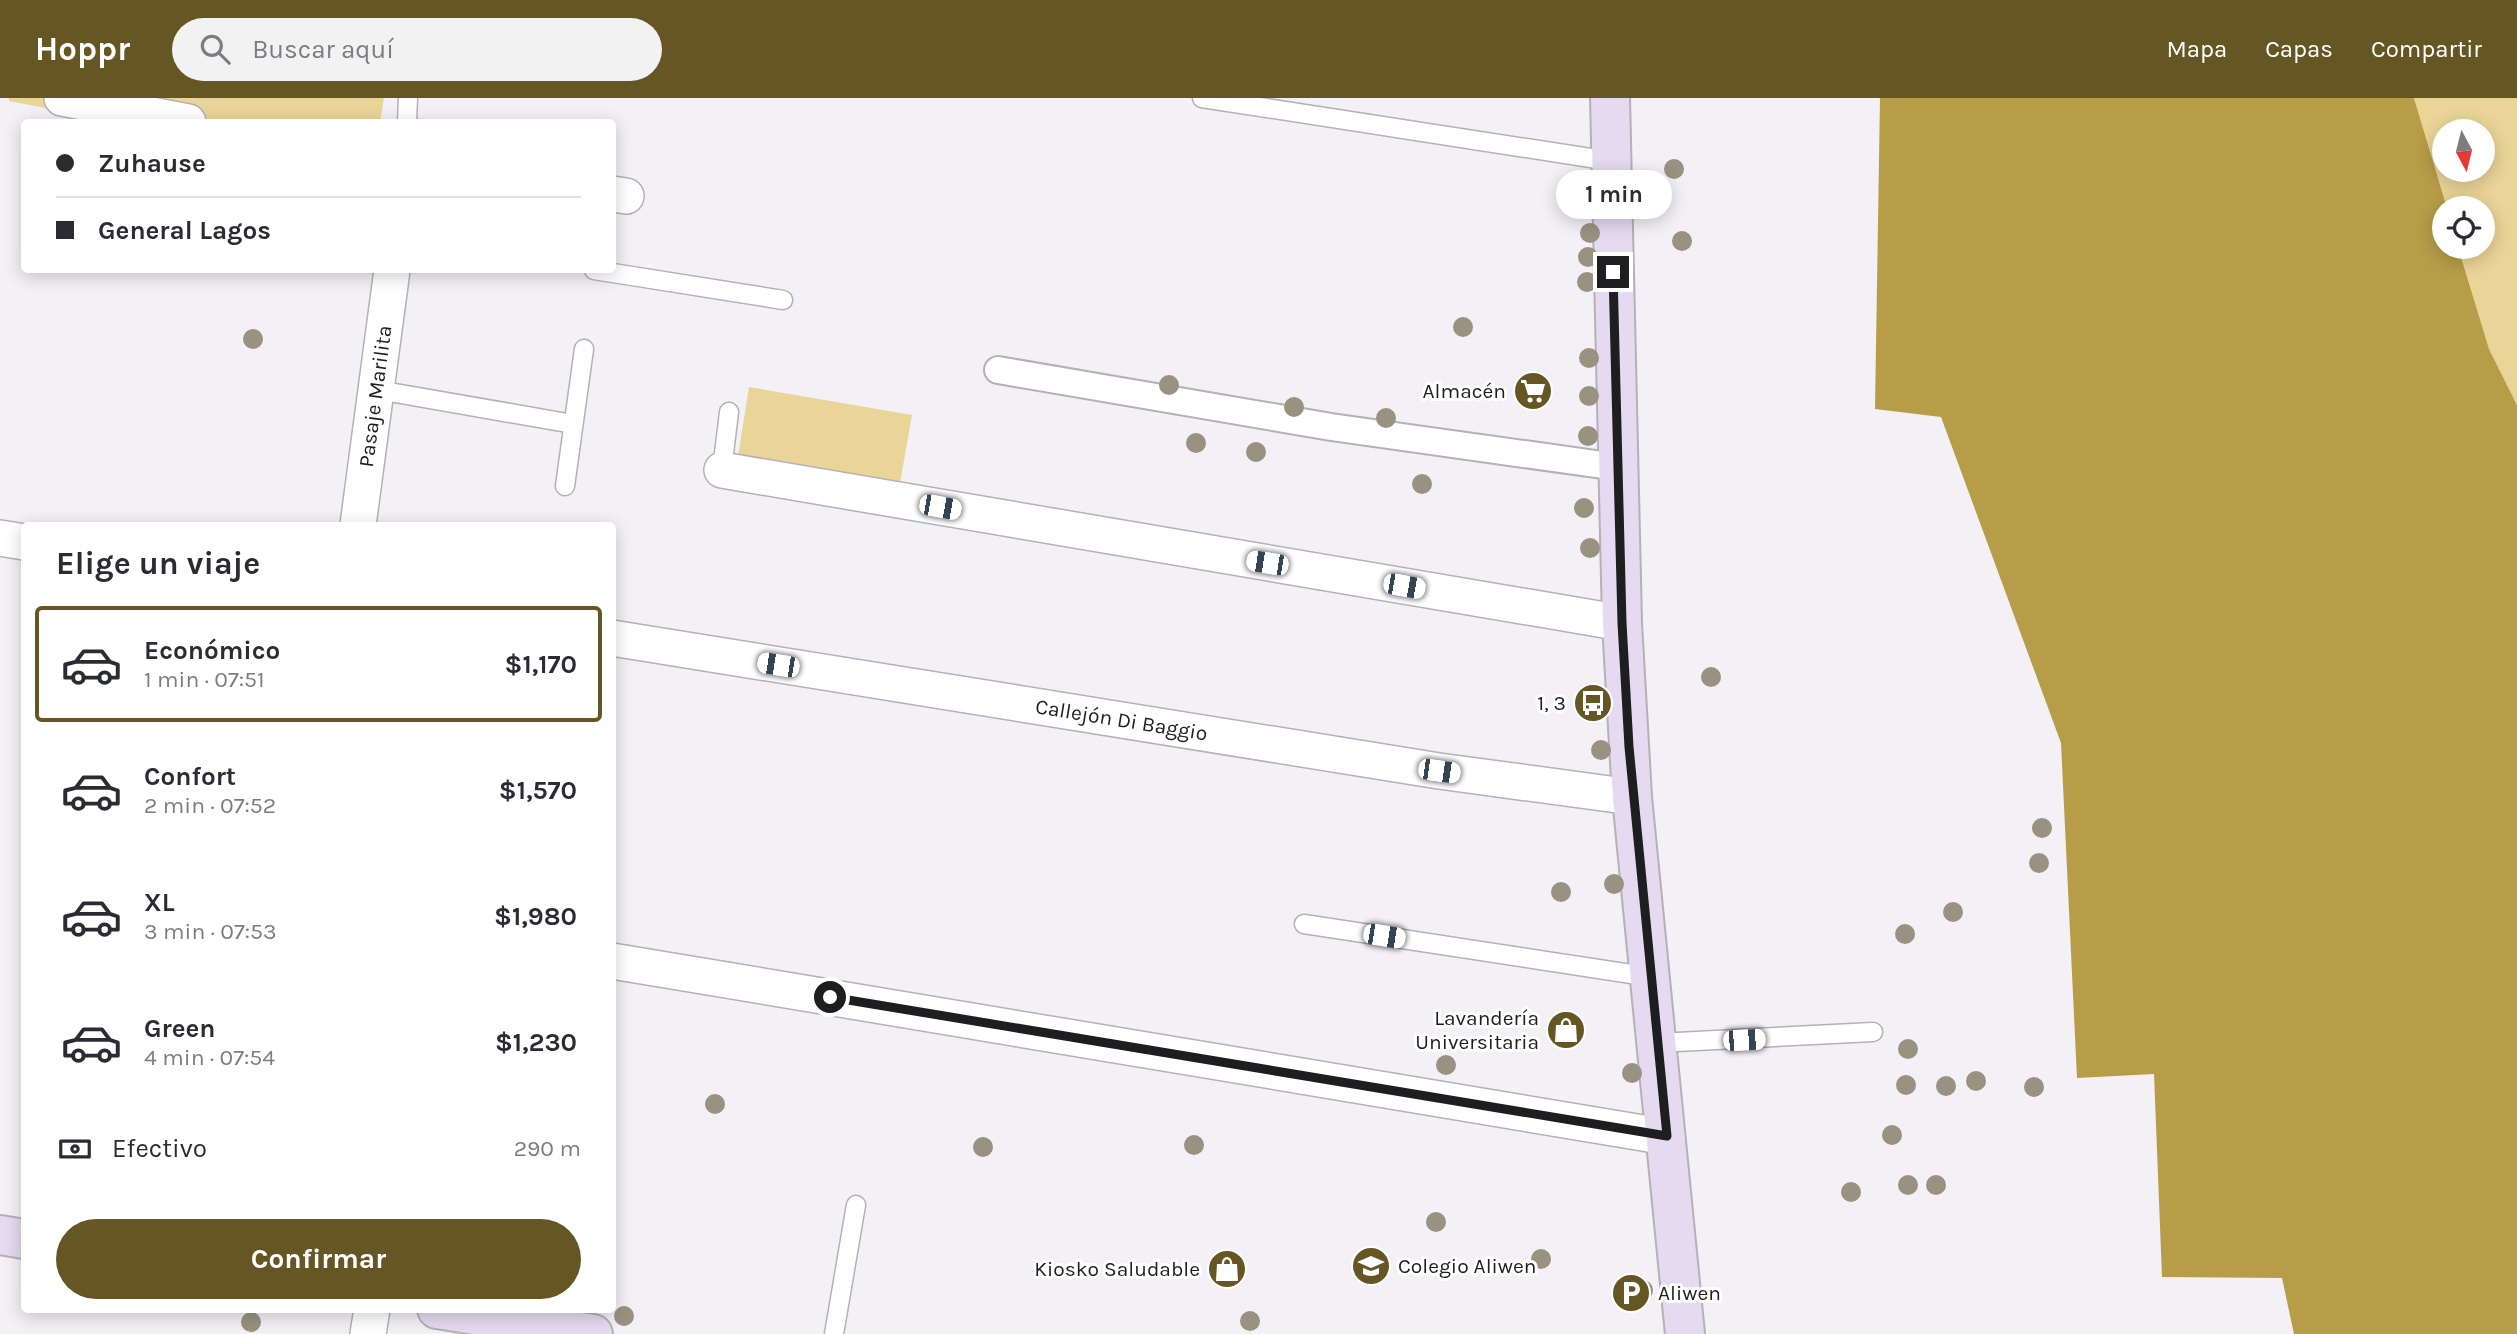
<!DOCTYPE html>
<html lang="es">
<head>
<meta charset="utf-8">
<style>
  body { margin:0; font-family:Karla,sans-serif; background:#f2f2f3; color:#2b2b33; height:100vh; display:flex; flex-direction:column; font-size:26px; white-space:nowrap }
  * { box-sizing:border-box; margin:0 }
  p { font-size:23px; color:#7c7c81 }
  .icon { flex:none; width:38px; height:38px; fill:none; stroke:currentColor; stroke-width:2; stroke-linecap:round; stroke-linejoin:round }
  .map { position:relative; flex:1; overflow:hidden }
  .panel { position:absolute; left:21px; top:424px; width:595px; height:791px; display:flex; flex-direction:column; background:#fff; border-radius:7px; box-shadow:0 4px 18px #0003 }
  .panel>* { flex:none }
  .hud { position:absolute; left:21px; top:21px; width:595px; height:154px; border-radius:7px; box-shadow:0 4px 18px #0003; display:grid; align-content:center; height:154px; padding:0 35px; background:#fff }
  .needle { width:46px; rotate:173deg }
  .controls { position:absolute; left:2432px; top:21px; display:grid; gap:14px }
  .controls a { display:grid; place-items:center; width:63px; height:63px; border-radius:50%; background:#fff; box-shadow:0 4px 18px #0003; font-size:35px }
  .end { position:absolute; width:32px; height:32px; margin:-16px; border:9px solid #1e1d1f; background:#fff; box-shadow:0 0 0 4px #fff }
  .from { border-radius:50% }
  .bubble { position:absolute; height:49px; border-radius:24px; background:#fff; box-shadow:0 4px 18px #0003; font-size:23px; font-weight:700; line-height:49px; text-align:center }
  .car { position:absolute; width:21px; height:42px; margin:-21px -10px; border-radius:9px; box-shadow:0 0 5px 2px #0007; background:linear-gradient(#fff 24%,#345 0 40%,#fff 0 76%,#345 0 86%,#fff 0) }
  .hud b { display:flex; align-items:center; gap:24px; height:66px; font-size:26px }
  .hud b+b { border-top:2px solid #e1e1e2 }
  .hud i { width:18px; height:18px; background:#2b2b33 }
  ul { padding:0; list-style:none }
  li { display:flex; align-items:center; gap:21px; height:116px; margin:0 14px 10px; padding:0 21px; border:4px solid transparent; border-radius:7px }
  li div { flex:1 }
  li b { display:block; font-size:26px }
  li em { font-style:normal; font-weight:700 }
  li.on { border-color:#665623 }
  li>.icon { width:63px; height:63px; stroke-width:1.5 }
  h2 { padding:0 35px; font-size:32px; line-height:84px }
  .pay { display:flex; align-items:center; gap:18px; height:77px; padding:0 35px; font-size:26px }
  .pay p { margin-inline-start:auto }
  .action { display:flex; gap:14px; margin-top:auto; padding:14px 35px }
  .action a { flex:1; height:80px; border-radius:42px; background:#665623; color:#fff; font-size:28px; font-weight:700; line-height:80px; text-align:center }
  header { display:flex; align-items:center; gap:42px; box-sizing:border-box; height:98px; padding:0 35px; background:#665623; color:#fff }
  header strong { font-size:33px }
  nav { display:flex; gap:38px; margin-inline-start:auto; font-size:24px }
  .search { width:490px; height:63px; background:#f2f2f3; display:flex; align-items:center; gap:18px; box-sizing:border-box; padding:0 24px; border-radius:38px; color:#7c7c81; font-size:26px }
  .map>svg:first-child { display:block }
  .green { fill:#ead598; fill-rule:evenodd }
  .water { fill:#b89d48 }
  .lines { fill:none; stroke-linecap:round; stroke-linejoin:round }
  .service-casing { stroke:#b4b1b7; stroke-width:21 }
  .pedestrian-casing { stroke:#b4b1b7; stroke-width:30 }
  .minor-casing { stroke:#b4b1b7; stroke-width:38 }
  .secondary-casing { stroke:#b4b1b7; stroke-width:42 }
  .service { stroke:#fff; stroke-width:18 }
  .pedestrian { stroke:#fff; stroke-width:26 }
  .minor { stroke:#fff; stroke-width:35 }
  .secondary { stroke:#e5daef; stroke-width:38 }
  .tree { fill:#9a9280 }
  .route { stroke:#1e1d1f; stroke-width:9 }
  .labels { text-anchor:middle; stroke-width:6; stroke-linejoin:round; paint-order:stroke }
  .poi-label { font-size:21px; fill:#1e1d1f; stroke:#fff; text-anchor:end }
  .street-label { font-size:21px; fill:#1e1d1f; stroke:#fff }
</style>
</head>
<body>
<header>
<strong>Hoppr</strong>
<div class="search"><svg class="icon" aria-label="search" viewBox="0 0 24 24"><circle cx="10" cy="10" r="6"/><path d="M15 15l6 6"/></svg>Buscar aquí</div>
<nav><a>Mapa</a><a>Capas</a><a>Compartir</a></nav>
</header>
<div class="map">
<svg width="2517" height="1236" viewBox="0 0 2517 1236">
  <rect width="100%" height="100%" fill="#f3f0f6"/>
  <!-- green -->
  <path class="green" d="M9 0H384L380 24H117L9 3Z
    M2414 0H2517V307L2489 251 2458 149H2483V110H2447ZM2445 33H2483V72H2445Z
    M749 289 912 317 900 385 738 358Z"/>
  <!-- water -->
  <path class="water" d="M1880 0H2414L2447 110 2445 149H2458L2489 251 2517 307V1236H2294L2282 1180 2162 1179 2154 976 2077 980 2061 645 1941 319 1875 311Z"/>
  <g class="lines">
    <defs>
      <path id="service" d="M1202 0 1610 63
        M407 24 408 0
        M594 172 783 202
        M378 292 573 326
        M722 372 729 314
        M565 388 584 251
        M1304 826 1651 879
        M1657 945 1873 934
        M834 1236 856 1107"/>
      <path id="pedestrian" d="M998 272 1331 329 1617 369"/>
      <g id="minor">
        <path d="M62 0 188 24"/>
        <path d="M612 96 626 98"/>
        <path d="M722 372 1622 525"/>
        <path id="s1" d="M358 427 392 172"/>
        <path d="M0 440 24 444"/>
        <path id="s2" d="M612 540 1439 673 1632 699"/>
        <path d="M612 863 1667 1039"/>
        <path d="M368 1236 372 1211"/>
      </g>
      <path id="secondary" d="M1610 0 1622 525 1632 699 1685 1236
        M0 1137 24 1141
        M437 1211 593 1236"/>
    </defs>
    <!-- service casing -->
    <use href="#service" class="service-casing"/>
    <!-- pedestrian casing -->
    <use href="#pedestrian" class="pedestrian-casing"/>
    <!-- minor casing -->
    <use href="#minor" class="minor-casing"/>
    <!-- secondary casing -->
    <use href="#secondary" class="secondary-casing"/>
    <!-- service -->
    <use href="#service" class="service"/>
    <!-- pedestrian -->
    <use href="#pedestrian" class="pedestrian"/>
    <!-- minor -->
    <use href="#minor" class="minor"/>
    <!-- secondary -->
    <use href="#secondary" class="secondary"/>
  </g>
  <!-- trees -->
  <g class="tree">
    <circle cx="1674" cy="71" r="10"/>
    <circle cx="1590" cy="106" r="10"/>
    <circle cx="1590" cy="135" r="10"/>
    <circle cx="1682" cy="143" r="10"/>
    <circle cx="1588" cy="159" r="10"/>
    <circle cx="1587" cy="184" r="10"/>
    <circle cx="1463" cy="229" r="10"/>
    <circle cx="253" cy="241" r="10"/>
    <circle cx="1589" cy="260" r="10"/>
    <circle cx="1169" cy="287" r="10"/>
    <circle cx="1589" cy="298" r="10"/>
    <circle cx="1294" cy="309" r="10"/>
    <circle cx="1386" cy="320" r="10"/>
    <circle cx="1588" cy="338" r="10"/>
    <circle cx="1196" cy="345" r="10"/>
    <circle cx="1256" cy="354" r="10"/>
    <circle cx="1422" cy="386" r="10"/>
    <circle cx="1584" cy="410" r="10"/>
    <circle cx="1590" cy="450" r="10"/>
    <circle cx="1711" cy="579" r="10"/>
    <circle cx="1601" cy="652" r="10"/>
    <circle cx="2042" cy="730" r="10"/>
    <circle cx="2039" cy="765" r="10"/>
    <circle cx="1614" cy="786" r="10"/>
    <circle cx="1561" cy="794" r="10"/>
    <circle cx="1953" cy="814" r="10"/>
    <circle cx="1905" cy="836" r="10"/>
    <circle cx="1908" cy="951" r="10"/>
    <circle cx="1446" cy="967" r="10"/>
    <circle cx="1632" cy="975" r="10"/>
    <circle cx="1976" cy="983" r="10"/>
    <circle cx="1906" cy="987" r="10"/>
    <circle cx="1946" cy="988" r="10"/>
    <circle cx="2034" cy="989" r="10"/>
    <circle cx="715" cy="1006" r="10"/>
    <circle cx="1892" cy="1037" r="10"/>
    <circle cx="1194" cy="1047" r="10"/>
    <circle cx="983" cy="1049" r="10"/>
    <circle cx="1908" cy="1087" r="10"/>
    <circle cx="1936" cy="1087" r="10"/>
    <circle cx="1851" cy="1094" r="10"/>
    <circle cx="1436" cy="1124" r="10"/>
    <circle cx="1541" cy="1161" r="10"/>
    <circle cx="1643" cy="1192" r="10"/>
    <circle cx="624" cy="1218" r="10"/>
    <circle cx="1250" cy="1223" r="10"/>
    <circle cx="251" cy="1224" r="10"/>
  </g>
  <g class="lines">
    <!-- route -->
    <path class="route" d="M830 899 1667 1038 1629 649 1622 525 1613 174"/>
  </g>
  <!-- icons -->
  <defs>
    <symbol id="supermarket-disc" viewBox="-11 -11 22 22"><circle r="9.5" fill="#665623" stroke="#fff"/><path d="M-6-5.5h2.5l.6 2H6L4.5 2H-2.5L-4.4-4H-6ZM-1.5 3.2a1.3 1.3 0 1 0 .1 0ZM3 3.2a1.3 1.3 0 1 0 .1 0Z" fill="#fff"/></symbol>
    <symbol id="bus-disc" viewBox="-11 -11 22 22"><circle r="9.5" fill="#665623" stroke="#fff"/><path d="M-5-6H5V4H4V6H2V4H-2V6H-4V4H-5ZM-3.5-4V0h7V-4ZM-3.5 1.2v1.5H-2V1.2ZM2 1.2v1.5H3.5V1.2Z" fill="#fff"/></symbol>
    <symbol id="shop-disc" viewBox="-11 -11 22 22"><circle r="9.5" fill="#665623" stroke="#fff"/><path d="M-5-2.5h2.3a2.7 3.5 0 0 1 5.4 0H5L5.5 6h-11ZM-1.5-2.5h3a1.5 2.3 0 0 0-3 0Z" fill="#fff"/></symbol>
    <symbol id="school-disc" viewBox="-11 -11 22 22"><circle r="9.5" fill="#665623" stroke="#fff"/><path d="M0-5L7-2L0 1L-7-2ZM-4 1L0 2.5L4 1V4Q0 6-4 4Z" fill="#fff"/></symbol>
    <symbol id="parking-disc" viewBox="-11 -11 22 22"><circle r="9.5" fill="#665623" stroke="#fff"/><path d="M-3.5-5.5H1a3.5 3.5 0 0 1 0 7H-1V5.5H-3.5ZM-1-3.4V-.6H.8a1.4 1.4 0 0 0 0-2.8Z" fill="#fff"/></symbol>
  </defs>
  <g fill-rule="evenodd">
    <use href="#supermarket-disc" x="1511" y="271" width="44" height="44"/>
    <use href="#bus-disc" x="1571" y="583" width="44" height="44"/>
    <use href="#shop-disc" x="1544" y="910" width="44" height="44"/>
    <use href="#school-disc" x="1349" y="1146" width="44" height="44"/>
    <use href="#shop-disc" x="1205" y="1149" width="44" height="44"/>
    <use href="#parking-disc" x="1609" y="1173" width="44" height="44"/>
  </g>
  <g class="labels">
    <!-- poi labels -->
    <g class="poi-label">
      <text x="1506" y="300">Almacén</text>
      <text x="1566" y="612">1, 3</text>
      <text x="1539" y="927">Lavandería<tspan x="1539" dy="24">Universitaria</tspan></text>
      <text x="1398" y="1175" text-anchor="start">Colegio Aliwen</text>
      <text x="1200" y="1178">Kiosko Saludable</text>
      <text x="1658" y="1202" text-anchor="start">Aliwen</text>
    </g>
    <!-- street labels -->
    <g class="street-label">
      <text dy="7" stroke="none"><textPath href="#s1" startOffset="130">Pasaje Marilita</textPath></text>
      <text dy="7" stroke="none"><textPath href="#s2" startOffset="516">Callejón Di Baggio</textPath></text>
    </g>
  </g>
</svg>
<div class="controls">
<a><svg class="needle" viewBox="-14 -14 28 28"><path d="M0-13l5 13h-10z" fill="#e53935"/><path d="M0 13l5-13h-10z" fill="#7c7c81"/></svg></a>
<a><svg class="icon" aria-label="locate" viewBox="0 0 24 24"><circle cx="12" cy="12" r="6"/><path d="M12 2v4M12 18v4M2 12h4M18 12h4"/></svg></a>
</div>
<i class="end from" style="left:830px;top:899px"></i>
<i class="end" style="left:1613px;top:174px"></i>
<div class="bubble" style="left:1556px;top:72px;width:116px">1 min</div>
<i class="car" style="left:940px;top:409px;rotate:100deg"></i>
<i class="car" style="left:1267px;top:465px;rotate:279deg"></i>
<i class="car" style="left:1404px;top:488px;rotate:100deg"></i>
<i class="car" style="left:778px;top:567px;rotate:279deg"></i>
<i class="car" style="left:1439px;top:673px;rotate:98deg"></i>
<i class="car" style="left:1384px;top:838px;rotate:99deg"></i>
<i class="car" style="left:1744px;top:942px;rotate:87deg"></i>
<div class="hud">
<b><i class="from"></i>Zuhause</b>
<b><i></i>General Lagos</b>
</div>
<section class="panel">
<h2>Elige un viaje</h2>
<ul>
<li class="on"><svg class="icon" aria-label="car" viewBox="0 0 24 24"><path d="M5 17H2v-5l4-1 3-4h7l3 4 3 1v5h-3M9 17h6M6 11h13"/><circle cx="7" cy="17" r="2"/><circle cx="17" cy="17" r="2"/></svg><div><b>Económico</b><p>1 min · 07:51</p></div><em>$1,170</em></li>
<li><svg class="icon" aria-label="car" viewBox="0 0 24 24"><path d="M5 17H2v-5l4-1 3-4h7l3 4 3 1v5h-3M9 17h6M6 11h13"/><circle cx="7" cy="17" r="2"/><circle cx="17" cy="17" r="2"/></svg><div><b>Confort</b><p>2 min · 07:52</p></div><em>$1,570</em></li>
<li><svg class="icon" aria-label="car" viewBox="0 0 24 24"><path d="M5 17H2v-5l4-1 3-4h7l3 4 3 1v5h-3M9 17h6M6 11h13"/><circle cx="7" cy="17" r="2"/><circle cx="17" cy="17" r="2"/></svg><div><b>XL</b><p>3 min · 07:53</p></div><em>$1,980</em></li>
<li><svg class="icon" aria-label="car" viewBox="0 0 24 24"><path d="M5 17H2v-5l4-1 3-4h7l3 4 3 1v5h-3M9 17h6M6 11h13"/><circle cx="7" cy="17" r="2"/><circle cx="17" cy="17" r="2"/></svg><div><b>Green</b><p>4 min · 07:54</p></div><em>$1,230</em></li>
</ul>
<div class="pay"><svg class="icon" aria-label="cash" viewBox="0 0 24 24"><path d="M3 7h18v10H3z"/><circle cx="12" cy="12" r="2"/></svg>Efectivo<p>290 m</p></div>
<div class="action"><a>Confirmar</a></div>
</section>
</div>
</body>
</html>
